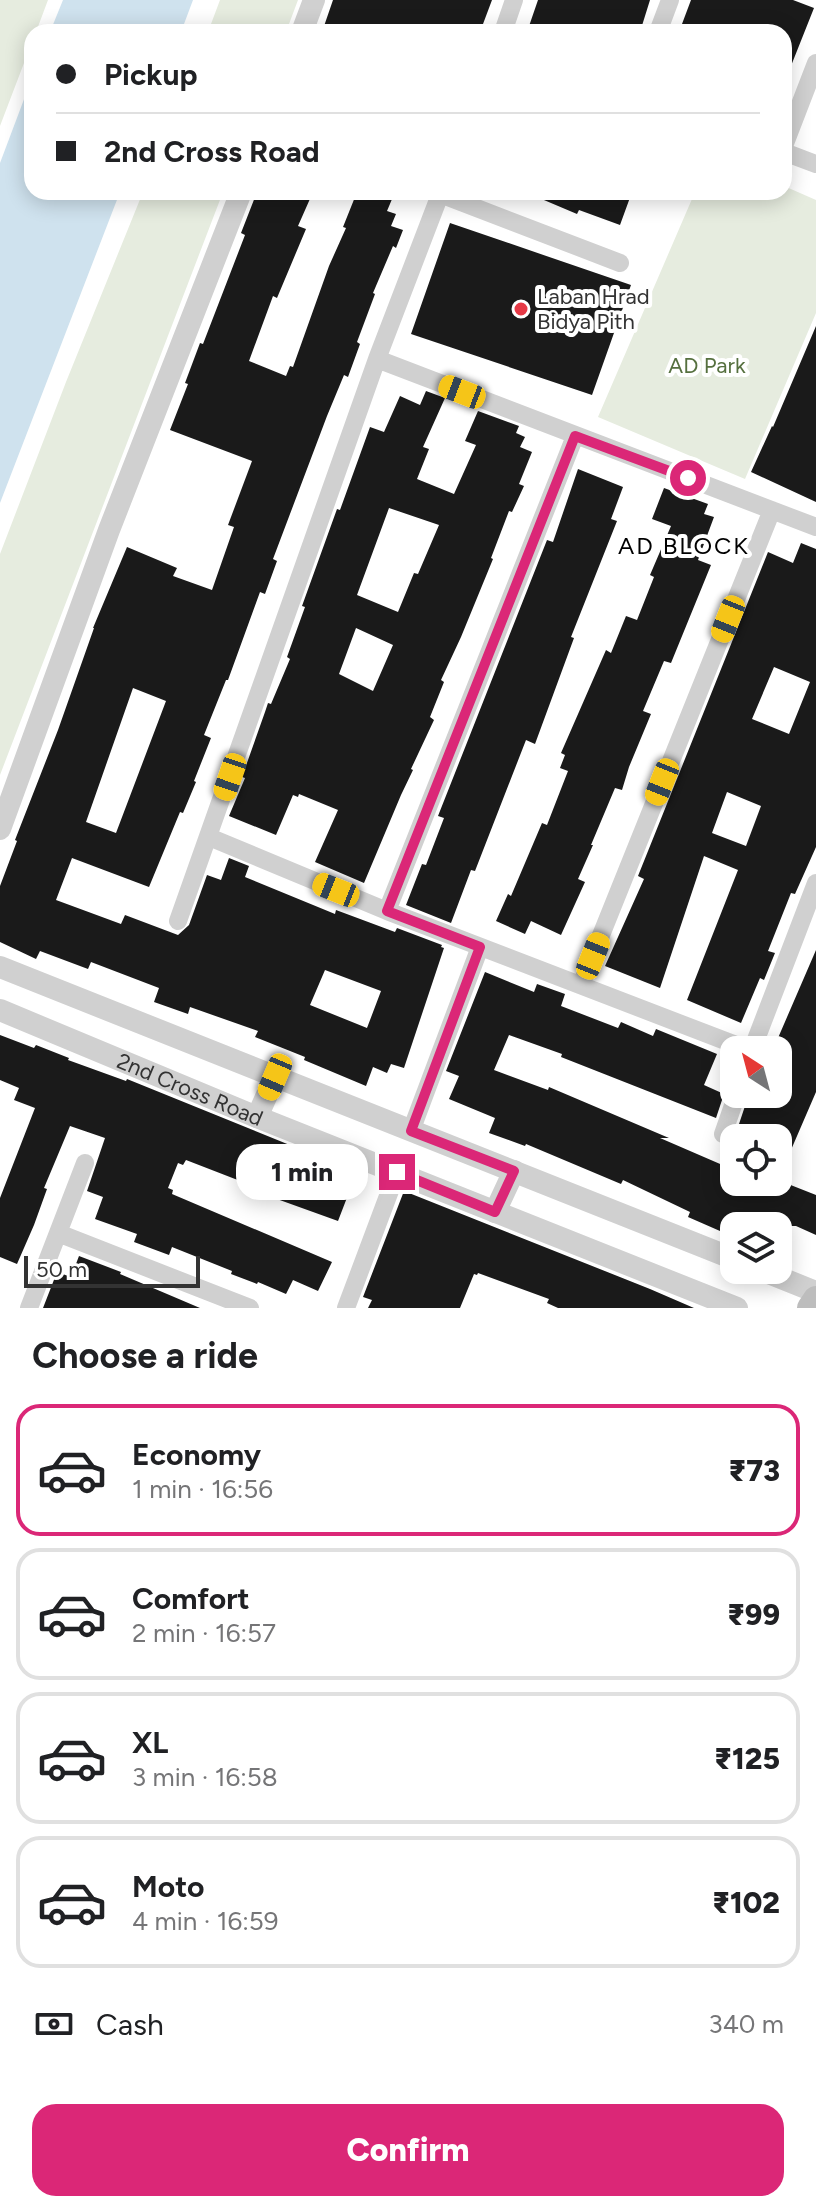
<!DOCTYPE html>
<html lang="en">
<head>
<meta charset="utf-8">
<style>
  body { margin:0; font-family:Figtree,sans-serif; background:#f2f2f2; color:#202124; height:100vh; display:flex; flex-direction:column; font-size:30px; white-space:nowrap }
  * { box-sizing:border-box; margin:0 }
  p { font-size:26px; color:#757577 }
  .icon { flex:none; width:44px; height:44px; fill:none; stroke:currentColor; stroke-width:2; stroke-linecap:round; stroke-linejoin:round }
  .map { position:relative; height:1308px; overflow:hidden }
  .side { display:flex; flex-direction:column; background:#fff; flex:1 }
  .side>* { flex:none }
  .hud { position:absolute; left:24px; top:24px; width:768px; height:176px; border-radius:24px; box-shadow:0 4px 20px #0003; display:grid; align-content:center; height:176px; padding:0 32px; background:#fff }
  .needle { width:52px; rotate:324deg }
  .buttons { position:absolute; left:720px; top:1036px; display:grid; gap:16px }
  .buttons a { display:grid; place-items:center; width:72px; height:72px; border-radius:16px; background:#fff; box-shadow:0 4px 20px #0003; font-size:40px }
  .scale { position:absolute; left:24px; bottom:20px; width:176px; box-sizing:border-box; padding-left:8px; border:4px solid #333; border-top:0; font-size:22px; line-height:28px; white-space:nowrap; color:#333; -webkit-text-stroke:6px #fff; paint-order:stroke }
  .end { position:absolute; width:36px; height:36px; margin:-18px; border:10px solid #db2777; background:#fff; box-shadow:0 0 0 4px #fff }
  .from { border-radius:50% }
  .bubble { position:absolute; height:56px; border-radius:24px; background:#fff; box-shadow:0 4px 20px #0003; font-size:26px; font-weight:800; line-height:56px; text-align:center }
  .car { position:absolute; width:24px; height:48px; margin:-24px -12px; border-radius:10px; box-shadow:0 0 6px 2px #0007; background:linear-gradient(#f5c518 24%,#345 0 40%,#f5c518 0 76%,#345 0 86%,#f5c518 0) }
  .hud b { display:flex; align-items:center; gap:28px; height:76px; font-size:30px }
  .hud b+b { border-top:2px solid #e0e0e0 }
  .hud i { width:20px; height:20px; background:#202124 }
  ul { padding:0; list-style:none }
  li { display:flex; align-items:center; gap:24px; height:132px; margin:0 16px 12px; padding:0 16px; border:4px solid #e0e0e0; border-radius:24px }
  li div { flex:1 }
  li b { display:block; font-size:30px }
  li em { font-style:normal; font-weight:800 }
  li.current { border-color:#db2777 }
  li>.icon { width:72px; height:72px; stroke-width:1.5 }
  h2 { padding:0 32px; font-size:36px; line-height:96px }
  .pay { display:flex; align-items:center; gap:20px; height:88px; padding:0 32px; font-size:30px }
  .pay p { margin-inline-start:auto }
  .cta { display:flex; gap:16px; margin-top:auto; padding:16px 32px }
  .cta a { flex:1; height:92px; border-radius:24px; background:#db2777; color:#fff; font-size:32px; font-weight:800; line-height:92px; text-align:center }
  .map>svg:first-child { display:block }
  .green { fill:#e6ecdf }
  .water { fill:#cfe2ee }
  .building { fill:#1a1a1a; fill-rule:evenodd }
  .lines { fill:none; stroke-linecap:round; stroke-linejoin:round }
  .minor { stroke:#d0d0d0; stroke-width:18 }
  .tertiary { stroke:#d0d0d0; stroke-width:22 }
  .secondary { stroke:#bdbdbd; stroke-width:26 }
  .route { stroke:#db2777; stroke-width:10 }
  .poi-dot { fill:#e63946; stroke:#fff; stroke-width:3 }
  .labels { text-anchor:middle; stroke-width:8; stroke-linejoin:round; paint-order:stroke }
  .poi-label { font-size:22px; fill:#333; stroke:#fff; text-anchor:start }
  .park-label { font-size:22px; fill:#56703f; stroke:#fff }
  .street-label { font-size:22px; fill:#333; stroke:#fff }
  .neighbourhood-label { font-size:24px; letter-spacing:2px; fill:#000; stroke:#fff }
</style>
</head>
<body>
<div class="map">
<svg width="816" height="1308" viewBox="0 0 816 1308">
  <rect width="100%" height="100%" fill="#fff"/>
  <!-- green -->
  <path class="green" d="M0 0H48L36 32H32V42L0 126Z
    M220 0H298L286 32H208Z
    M784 186 816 200V313L745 479 598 417 695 192H784Z
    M143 192H223L0 775V554L66 382Z"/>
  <!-- water -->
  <path class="water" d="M63 0H193L181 32H50Z
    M32 78V192H120L0 503V163Z"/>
  <!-- building -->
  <path class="building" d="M333 0H492L480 32H322Z
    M538 0H650L640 32H527Z
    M691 0H793L814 8 785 81 784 32H679Z
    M257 192H313L298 226 306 229 277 298 273 296 249 361 286 376 290 366 293 367 329 266 346 228 343 227 357 192H395L387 211 396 214 391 226 403 230 396 248 393 246 373 293 375 294 357 342 360 344 348 377 344 375 327 416 273 559 277 561 265 594 260 592 228 680H226L204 735 211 738 194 781 196 782 183 813 180 812 149 887 72 858 56 900 121 924 125 915 178 935 189 925 207 875 221 880 229 858 249 866 245 877 335 914 336 910 395 932 397 928 442 945 441 947 444 948 404 1068 391 1064 387 1073 373 1067 366 1086 304 1060 305 1057 255 1037 258 1031 190 1007 188 1014 154 1002 159 988 91 962 88 969 40 951 36 959 0 942V886L17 841 15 840 58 730 94 628H93L127 547 177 568 173 576 212 590 234 527 228 525 252 461 170 430 188 384 185 383 200 343 203 344 245 235 241 233ZM133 688 166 701 116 833 86 822ZM325 970 381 991 367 1028 310 1005Z
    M525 192H632L620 225 579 210 577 214Z
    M450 223 631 285 592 395 411 334Z
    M816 326V502L751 472 772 426 773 427Z
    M426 391 445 398 423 447 429 449 417 479 454 494 476 445 465 441 478 411 519 426 516 433 525 437 520 447 532 452 519 484 524 486 512 512 509 511 491 558 493 559 461 637 441 680 444 682 430 717 434 720 411 769 413 770 401 795 364 883 315 862 338 810 299 794 298 797 293 795 276 835 229 816 245 778 242 777 265 712 268 703 271 704 290 659 287 657 305 607 302 606 337 509 340 510 370 427 384 432 400 396 420 405ZM389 508 439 525 418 574 414 573 398 612 357 595ZM356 628 393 645 373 691 339 674Z
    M578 469 623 487 611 519 617 521 571 637 574 638 535 744 526 740 475 871 471 870 451 923 406 905 422 864 426 865 444 818 438 816 547 540 553 542Z
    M664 488 708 504 704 514 714 517 698 560 711 565 671 663 664 661 643 711 651 714 629 767 622 790 615 788 591 845H593L578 879 585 882 561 935 531 921 525 934 496 921 508 894 511 896 542 823 547 825 568 771 560 768 565 755 561 753 606 650 611 653 626 616 637 620 654 577 650 575 671 526 652 519Z
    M801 543 816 549V847L795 894 791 893 768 951 775 953 764 980 760 978 741 1023 687 1000 738 870 704 856 660 988 605 966 644 879 638 876 768 552 793 563ZM774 667 810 682 789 734 752 719ZM727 792 761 806 746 846 712 833Z
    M816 950V1092L778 1180V1138H738L742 1128 738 1127 749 1094H778V1038Z
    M485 972 534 992 537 984 565 994 561 1006 618 1028 621 1022 653 1036 656 1029 717 1054 704 1085 724 1094 716 1118 561 1057 562 1054 509 1035 494 1070 548 1090 549 1087 669 1138H660L734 1170V1182H783L816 1195V1235L796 1226H730L723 1223 720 1231 688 1217 690 1212 623 1180 621 1184 526 1144 525 1146 489 1133 495 1118 449 1099 459 1076 446 1071Z
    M0 1035 34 1048 36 1045 69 1058 68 1060 126 1081 127 1079 302 1150 298 1161 353 1182 338 1221 246 1188 248 1184 186 1160 183 1165 178 1163 168 1188 173 1190 172 1194 332 1262 318 1291 293 1280 286 1294 258 1282 257 1284 231 1274 232 1271 172 1247 169 1255 134 1242 137 1234 95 1219 103 1197 87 1191 105 1138 70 1126 44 1188 47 1189 34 1225 17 1264 0 1257V1198L35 1108 14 1100 19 1088 0 1080Z
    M404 1191 650 1289 694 1308H558L547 1303 549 1299 478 1273 477 1275 474 1274 460 1308H368L372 1300 363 1297Z
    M79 1256 121 1272 120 1274 200 1308H43L57 1272 71 1277Z"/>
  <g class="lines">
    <!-- minor -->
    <path class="minor" d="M503 32 514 0
      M658 32 670 0
      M784 146 816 63
      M784 152 816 164
      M435 192 620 263
      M377 359 816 527
      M209 837 387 911 749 1050
      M387 911 575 436
      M178 921 377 359 441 192
      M581 985 772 510
      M752 1050 816 883
      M411 1131 480 947
      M723 1134 737 1094
      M58 1233 250 1308
      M29 1308 85 1163
      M346 1308 397 1172"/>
    <!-- tertiary -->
    <g class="tertiary">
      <path d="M302 32 314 0"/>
      <path d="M0 829 109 530 241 192"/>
      <path d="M0 967 734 1259"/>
      <path id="s1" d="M0 1010 257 1117 737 1308"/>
      <path d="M257 1117 275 1077"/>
      <path d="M495 1212 514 1171"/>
      <path d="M761 1270 816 1292"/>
    </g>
    <!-- secondary -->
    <path class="secondary" d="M810 1308 816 1299"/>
  </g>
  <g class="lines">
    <!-- route -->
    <path class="route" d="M397 1172 495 1212 514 1171 411 1131 480 947 387 911 575 436 688 478"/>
  </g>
  <!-- markers -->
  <circle class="poi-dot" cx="521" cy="309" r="8"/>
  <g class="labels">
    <!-- poi labels -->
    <g class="poi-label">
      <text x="537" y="304">Laban Hrad<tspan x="537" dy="25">Bidya Pith</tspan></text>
    </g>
    <!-- park labels -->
    <g class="park-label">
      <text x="707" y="373">AD Park</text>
    </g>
    <!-- street labels -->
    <g class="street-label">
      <text dy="8" stroke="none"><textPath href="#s1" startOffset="206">2nd Cross Road</textPath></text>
    </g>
    <!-- neighbourhood labels -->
    <g class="neighbourhood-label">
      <text x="684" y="554">AD BLOCK</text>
    </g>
  </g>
</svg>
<div class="buttons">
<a><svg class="needle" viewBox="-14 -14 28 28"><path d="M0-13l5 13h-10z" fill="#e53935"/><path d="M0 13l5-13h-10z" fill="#757577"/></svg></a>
<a><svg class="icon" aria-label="locate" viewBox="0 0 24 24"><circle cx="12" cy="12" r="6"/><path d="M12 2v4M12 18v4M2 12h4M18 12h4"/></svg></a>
<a><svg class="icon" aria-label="layers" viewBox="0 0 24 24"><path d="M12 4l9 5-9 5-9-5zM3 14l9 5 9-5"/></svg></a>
</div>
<div class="scale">50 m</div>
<i class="end from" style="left:688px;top:478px"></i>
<i class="end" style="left:397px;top:1172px"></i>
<div class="bubble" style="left:236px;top:1144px;width:132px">1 min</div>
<i class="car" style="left:462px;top:392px;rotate:291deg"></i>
<i class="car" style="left:728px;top:619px;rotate:202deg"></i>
<i class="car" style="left:230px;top:777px;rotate:199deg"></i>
<i class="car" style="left:662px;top:782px;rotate:202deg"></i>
<i class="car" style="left:336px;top:890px;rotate:292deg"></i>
<i class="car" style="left:593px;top:956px;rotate:22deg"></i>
<i class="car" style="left:275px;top:1077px;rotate:203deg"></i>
<div class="hud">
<b><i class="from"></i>Pickup</b>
<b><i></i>2nd Cross Road</b>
</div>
</div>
<section class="side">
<h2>Choose a ride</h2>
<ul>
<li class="current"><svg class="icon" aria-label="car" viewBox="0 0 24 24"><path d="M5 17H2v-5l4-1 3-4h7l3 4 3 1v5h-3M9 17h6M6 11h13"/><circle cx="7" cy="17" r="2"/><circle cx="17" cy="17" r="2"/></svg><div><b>Economy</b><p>1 min · 16:56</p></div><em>₹73</em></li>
<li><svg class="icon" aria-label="car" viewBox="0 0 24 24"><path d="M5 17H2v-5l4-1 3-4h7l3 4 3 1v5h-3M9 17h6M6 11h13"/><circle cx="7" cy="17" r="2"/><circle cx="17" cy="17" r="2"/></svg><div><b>Comfort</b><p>2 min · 16:57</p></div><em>₹99</em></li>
<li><svg class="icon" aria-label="car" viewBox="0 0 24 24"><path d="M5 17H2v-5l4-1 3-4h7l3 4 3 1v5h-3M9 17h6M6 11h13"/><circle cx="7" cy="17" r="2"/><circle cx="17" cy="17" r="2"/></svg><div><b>XL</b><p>3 min · 16:58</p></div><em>₹125</em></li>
<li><svg class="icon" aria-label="car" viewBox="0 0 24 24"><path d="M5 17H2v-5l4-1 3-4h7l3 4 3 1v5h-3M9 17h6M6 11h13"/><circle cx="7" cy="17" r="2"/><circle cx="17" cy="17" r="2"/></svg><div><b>Moto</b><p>4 min · 16:59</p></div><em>₹102</em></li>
</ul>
<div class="pay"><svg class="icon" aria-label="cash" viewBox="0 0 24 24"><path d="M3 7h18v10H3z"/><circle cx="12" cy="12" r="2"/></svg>Cash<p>340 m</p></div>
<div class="cta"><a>Confirm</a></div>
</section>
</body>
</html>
